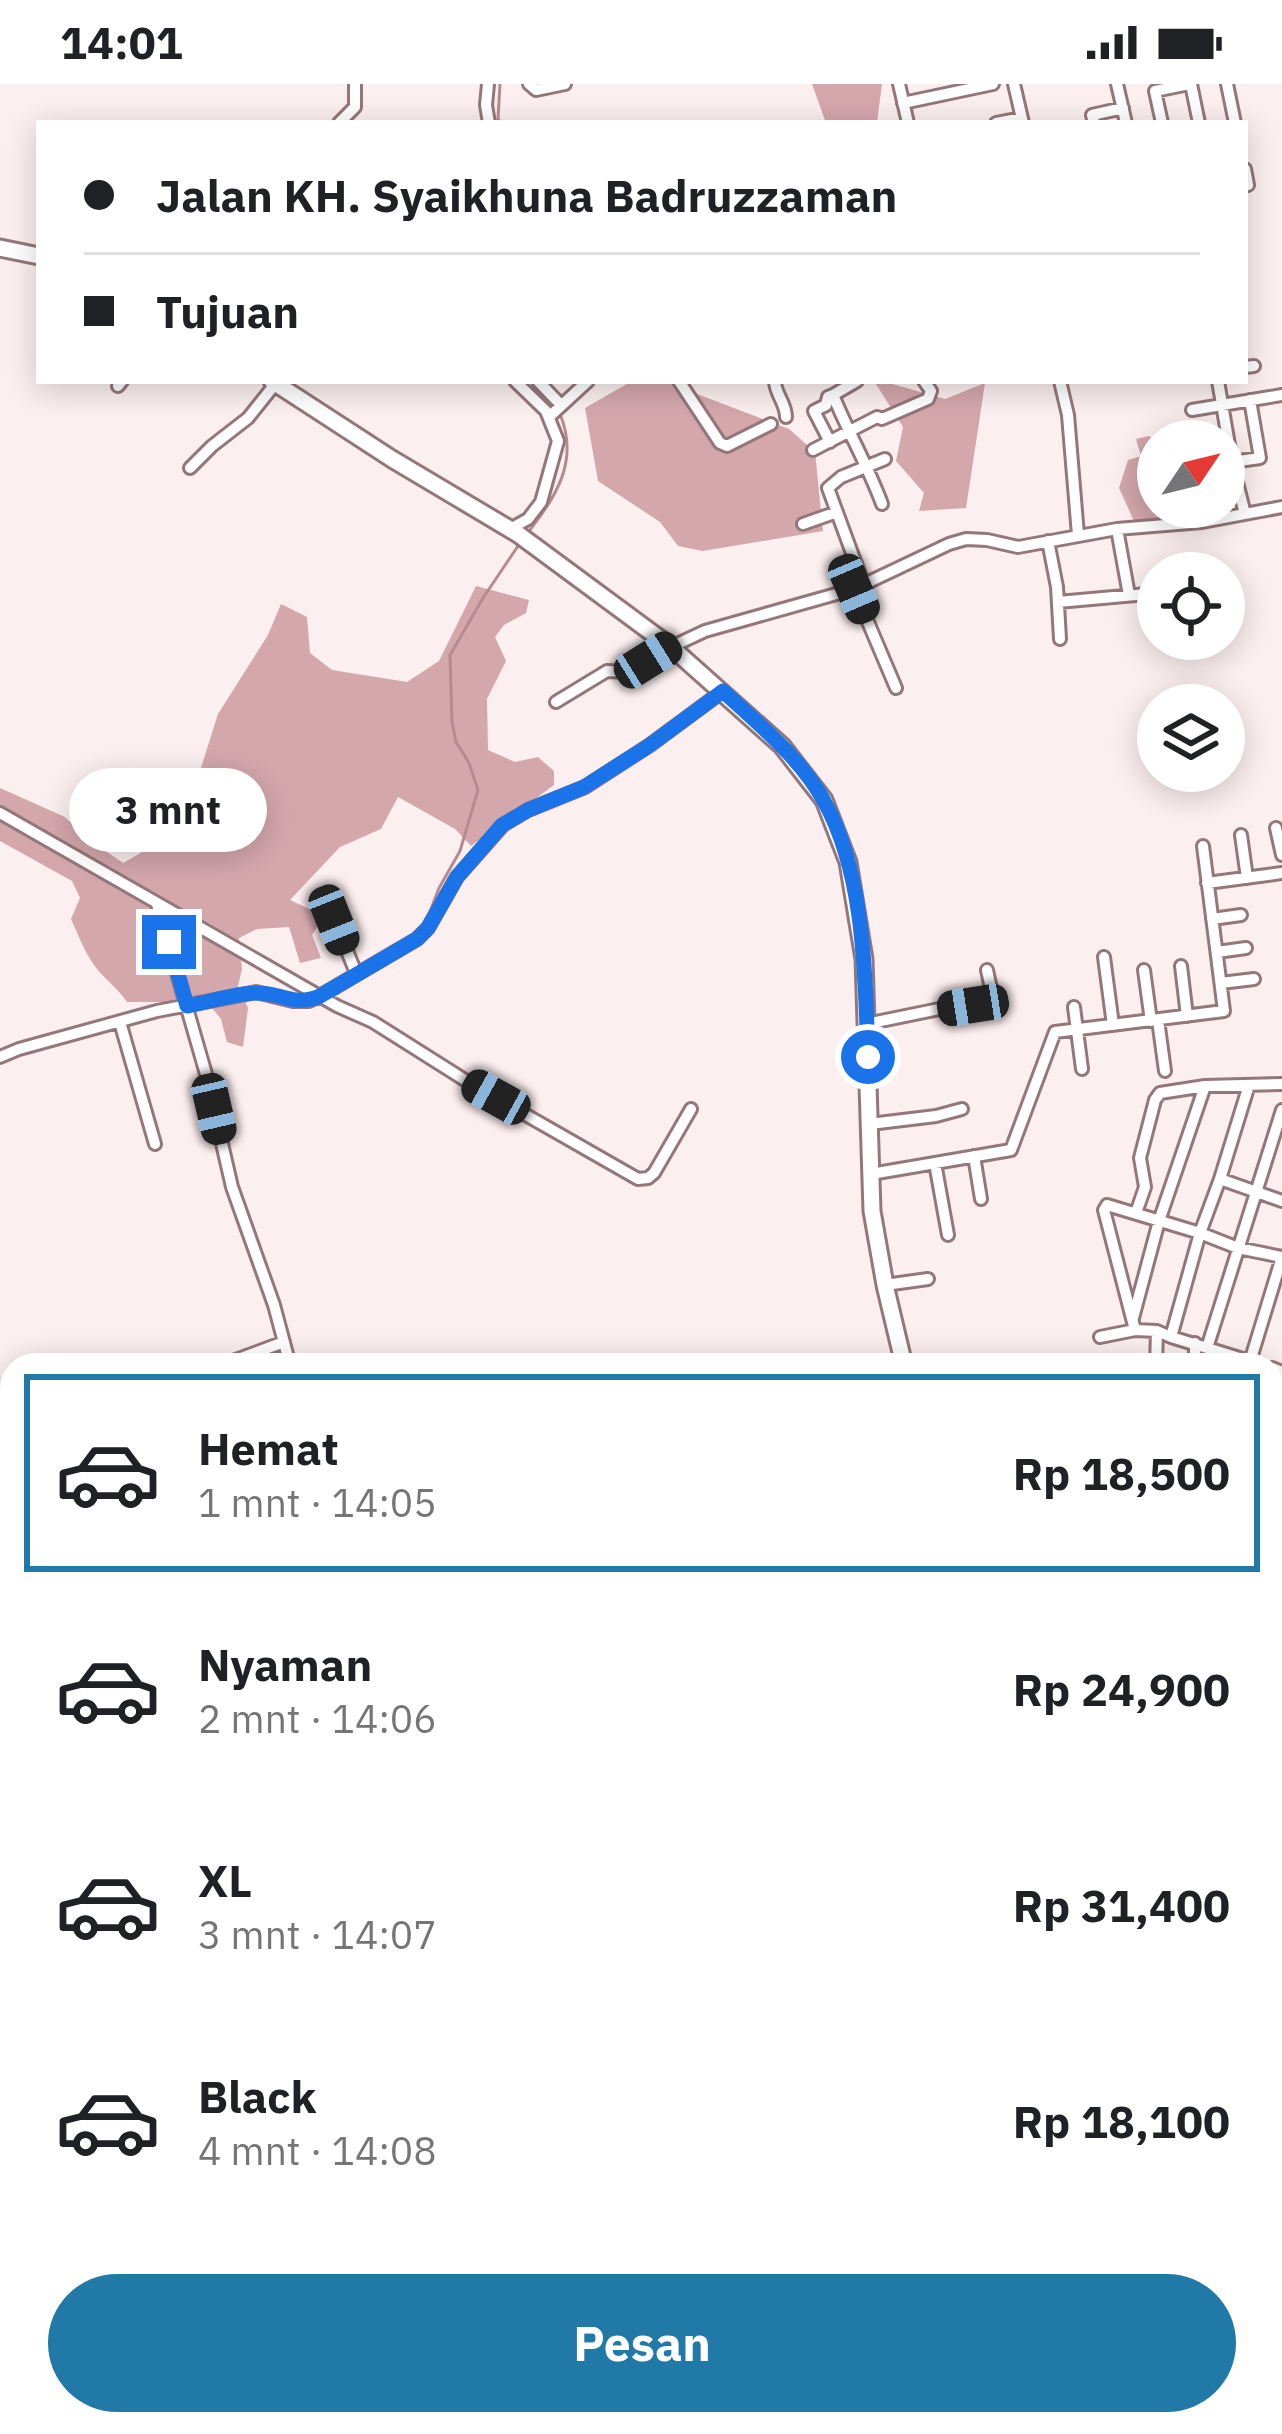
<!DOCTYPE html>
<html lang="id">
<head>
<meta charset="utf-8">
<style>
  body { margin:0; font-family:"IBM Plex Sans",sans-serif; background:#f2f2f2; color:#202124; height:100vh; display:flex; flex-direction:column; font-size:45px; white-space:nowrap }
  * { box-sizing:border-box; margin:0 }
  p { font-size:39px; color:#757577 }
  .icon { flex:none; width:66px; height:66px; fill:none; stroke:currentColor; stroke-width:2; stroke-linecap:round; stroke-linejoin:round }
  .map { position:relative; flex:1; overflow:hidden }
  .sheet { position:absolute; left:0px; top:1269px; width:1284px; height:1083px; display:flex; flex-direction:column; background:#fff; border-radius:36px 36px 0 0; box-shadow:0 6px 30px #0003 }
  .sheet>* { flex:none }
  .hud { position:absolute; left:36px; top:36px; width:1212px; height:264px; border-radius:0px; box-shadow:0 6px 30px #0003; display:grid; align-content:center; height:264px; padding:0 48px; background:#fff }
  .needle { width:78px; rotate:55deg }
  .fabs { position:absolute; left:1137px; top:336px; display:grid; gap:24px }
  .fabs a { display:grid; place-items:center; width:108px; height:108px; border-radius:50%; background:#fff; box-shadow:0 6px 30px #0003; font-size:60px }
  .end { position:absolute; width:54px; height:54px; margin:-27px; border:15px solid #1a73e8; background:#fff; box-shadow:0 0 0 6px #fff }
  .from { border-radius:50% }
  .bubble { position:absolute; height:84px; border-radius:42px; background:#fff; box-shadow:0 6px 30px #0003; font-size:39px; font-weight:700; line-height:84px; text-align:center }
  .car { position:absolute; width:36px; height:72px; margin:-36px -18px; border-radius:15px; box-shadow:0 0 9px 3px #0007; background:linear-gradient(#222 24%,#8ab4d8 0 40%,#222 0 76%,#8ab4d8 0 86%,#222 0) }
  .hud b { display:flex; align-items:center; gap:42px; height:114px; font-size:45px }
  .hud b+b { border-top:3px solid #e0e0e0 }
  .hud i { width:30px; height:30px; background:#202124 }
  ul { padding:21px 0 0; list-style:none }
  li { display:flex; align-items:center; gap:36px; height:198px; margin:0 24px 18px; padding:0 24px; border:6px solid transparent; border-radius:0px }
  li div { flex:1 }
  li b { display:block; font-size:45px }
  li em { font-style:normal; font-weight:700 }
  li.on { border-color:#2179a8 }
  li>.icon { width:108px; height:108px; stroke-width:1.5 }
  .cta { display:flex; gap:24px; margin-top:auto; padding:24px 48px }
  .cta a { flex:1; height:138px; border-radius:72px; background:#2179a8; color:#fff; font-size:48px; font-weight:700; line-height:138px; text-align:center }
  .status { display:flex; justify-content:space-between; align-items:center; height:84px; padding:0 60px; background:#fff; direction:ltr }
  .status svg { height:33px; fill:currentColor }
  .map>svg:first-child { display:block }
  .forest { fill:#d4a7ad }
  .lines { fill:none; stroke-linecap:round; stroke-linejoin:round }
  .stream { stroke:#b68a90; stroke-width:3 }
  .street-casing { stroke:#94777b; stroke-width:16 }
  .secondary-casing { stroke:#94777b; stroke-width:21 }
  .street { stroke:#fff; stroke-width:10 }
  .secondary { stroke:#fff; stroke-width:15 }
  .route { stroke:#1a73e8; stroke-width:15 }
</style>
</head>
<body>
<div class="status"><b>14:01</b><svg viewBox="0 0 49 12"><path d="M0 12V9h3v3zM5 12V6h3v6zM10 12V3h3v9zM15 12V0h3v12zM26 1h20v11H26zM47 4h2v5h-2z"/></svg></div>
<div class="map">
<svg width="1282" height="2350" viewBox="0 0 1282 2350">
  <rect width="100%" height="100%" fill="#fceff0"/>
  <!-- forest -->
  <path class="forest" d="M812 0H882L877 38 826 39Z
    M632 297H663L789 345 815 368 823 447 703 467 678 462 660 438 598 397 585 324Z
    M874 297H882L945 315 985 299 966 424 919 427 924 409 896 377 903 343Z
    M1149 352 1158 358V423H1181L1176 433C1160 433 1151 439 1134 437L1119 404 1128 376 1141 372 1136 355Z
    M476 502 529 516 526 529 504 541 495 553 506 577 487 615 488 666 515 678 538 673 554 687V701L471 762 455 745 398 713 381 745 340 763 290 816 324 832 312 851 321 874 300 879 289 843 257 845 239 854 242 885 238 902 248 924 243 963 227 958 221 935 207 918H127C117 903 103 894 94 881 84 867 78 850 71 835L80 814 72 797 0 757V704L65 733 87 754 123 779 144 767 137 747 148 730 177 718 200 687 218 630 268 551 281 520 307 533 310 569 332 586 407 598 439 577Z"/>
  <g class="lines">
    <!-- stream -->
    <path class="stream" d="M500 0 498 35 501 39
      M526 451C555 414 580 378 560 330
      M428 833 439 804 460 767 478 706 469 679 456 658 452 638 450 571 483 514 520 459"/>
    <defs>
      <path id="street" d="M488 0 486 21 489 39
        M529 0 536 6 565 0
        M899 0 908 39
        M1014 0 1023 39
        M1117 0 1126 39
        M1191 0 1199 39
        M1227 0 1235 39
        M903 19 993 0
        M339 39 355 23V0
        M996 39 1022 34
        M1094 39 1092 31 1123 24
        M1162 39 1155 7 1189 0
        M1245 85 1248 101 1245 102
        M1245 283 1254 282
        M538 297 560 320
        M679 297 720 359 727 362 771 340
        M775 297C775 310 786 319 786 333
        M857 297 833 311C848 348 868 382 882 420
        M1060 297 1068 331 1078 451
        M1218 297 1232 378 1245 430
        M118 302 122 297
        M1192 326 1282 311
        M549 333 588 297
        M830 358 814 327 826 321 828 313 833 311
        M813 366 877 333 882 335 928 315 931 307 924 297
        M1232 378 1260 374 1250 316
        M190 384 212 362 248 334 276 299
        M803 440 837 428
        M510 445 528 435 541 418 558 357 546 327 515 297
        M1117 445 1129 511
        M1048 457 1057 503 1060 555
        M863 499 828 404 841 393 885 375
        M854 505 896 604
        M1058 518 1158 509
        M556 618 607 587 627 588 671 563 705 547 854 505 949 460 966 455 987 456 1018 463 1117 445 1202 438 1282 423
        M0 729 337 922 373 938 468 998 638 1095 648 1094 654 1089 691 1025
        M1276 744 1282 771
        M1241 751 1247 794
        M1207 799 1282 789
        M334 817V835L356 889
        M157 820 206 990 232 1103 274 1221 290 1281
        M1212 835 1241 831
        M1217 868 1246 864
        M1104 873 1113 941
        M1181 882 1187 932
        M1144 886 1151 937
        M1221 899 1254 895
        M1074 923 1082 985
        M1158 936 1165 987
        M120 938 155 1060
        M866 940 993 914 987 886
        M0 973 19 965 157 927 256 908 293 917H309L320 912 417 855 428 844 457 793 503 741 528 726 585 703 650 661 723 607
        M870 1040 936 1032 962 1025
        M974 1072 981 1115
        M935 1079 948 1151
        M871 1090 1011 1066 1055 948 1224 927 1203 762
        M1220 1095 1249 1001
        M1136 1129 1145 1103 1140 1074 1155 1016 1160 1009 1205 1002 1282 1000
        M885 1201 928 1195
        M1133 1234 1159 1137 1205 1002
        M1100 1253 1135 1246
        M1171 1253 1157 1247 1135 1246 1104 1126 1107 1121 1200 1149 1171 1253 1207 1264
        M1195 1259V1281
        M230 1281 233 1277 284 1258
        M1156 1281 1157 1247
        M1249 1281 1282 1173 1238 1164 1200 1149 1220 1095 1282 1117
        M1262 1281 1207 1264 1282 1026
        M1272 1284 1282 1288
        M0 1896 12 1842
        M0 1919 12 1925
        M1272 2274 1282 2296
        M161 2340V2350
        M222 2340 223 2350
        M452 2350 456 2340"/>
      <path id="secondary" d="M0 164 39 172
        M272 297 392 375 518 450 671 563 782 662 824 716 848 778 864 875 872 1127 885 1201 904 1281
        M1272 1534 1282 1538"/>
    </defs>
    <!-- street casing -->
    <use href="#street" class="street-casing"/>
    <!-- secondary casing -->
    <use href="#secondary" class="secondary-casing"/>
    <!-- street -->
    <use href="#street" class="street"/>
    <!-- secondary -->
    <use href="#secondary" class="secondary"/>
  </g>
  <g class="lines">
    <!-- route -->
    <path class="route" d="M169 858 187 922C209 918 232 910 254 909 280 907 292 924 320 912L417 855 428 844 457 793 502 741 528 726 584 703 650 661 723 607C758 640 800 673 824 717 865 790 865 891 868 973"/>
  </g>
</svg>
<div class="fabs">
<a><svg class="needle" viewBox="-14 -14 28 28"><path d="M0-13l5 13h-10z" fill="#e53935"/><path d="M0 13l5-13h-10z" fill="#757577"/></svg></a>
<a><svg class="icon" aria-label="locate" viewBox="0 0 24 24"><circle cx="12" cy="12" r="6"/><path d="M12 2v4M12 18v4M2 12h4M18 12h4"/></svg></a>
<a><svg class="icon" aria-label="layers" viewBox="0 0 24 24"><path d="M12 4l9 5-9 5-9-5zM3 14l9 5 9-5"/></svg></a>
</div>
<i class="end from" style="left:868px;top:973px"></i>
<i class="end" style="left:169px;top:858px"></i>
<div class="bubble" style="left:69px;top:684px;width:198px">3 mnt</div>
<i class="car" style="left:854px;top:505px;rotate:157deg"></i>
<i class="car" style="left:648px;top:576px;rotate:58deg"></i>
<i class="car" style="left:334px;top:836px;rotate:158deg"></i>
<i class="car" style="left:973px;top:921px;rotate:261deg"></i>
<i class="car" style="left:496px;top:1013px;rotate:299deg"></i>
<i class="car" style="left:214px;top:1025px;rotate:167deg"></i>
<div class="hud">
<b><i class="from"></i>Jalan KH. Syaikhuna Badruzzaman</b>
<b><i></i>Tujuan</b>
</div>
<section class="sheet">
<ul>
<li class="on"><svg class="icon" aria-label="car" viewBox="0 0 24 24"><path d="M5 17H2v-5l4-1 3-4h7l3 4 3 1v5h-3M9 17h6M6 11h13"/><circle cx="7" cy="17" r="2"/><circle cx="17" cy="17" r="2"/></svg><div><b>Hemat</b><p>1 mnt · 14:05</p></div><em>Rp 18,500</em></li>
<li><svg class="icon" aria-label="car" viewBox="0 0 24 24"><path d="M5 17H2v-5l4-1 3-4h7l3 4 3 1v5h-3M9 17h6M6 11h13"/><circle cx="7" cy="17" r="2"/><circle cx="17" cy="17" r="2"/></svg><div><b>Nyaman</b><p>2 mnt · 14:06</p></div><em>Rp 24,900</em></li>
<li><svg class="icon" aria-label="car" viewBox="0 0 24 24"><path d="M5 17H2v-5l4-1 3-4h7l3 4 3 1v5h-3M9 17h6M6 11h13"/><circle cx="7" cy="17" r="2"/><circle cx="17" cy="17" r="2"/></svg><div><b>XL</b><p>3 mnt · 14:07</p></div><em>Rp 31,400</em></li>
<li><svg class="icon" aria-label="car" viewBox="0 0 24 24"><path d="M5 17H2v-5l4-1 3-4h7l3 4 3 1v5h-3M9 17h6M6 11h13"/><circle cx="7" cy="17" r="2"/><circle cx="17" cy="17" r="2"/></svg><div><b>Black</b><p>4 mnt · 14:08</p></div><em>Rp 18,100</em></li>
</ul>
<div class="cta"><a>Pesan</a></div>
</section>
</div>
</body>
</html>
